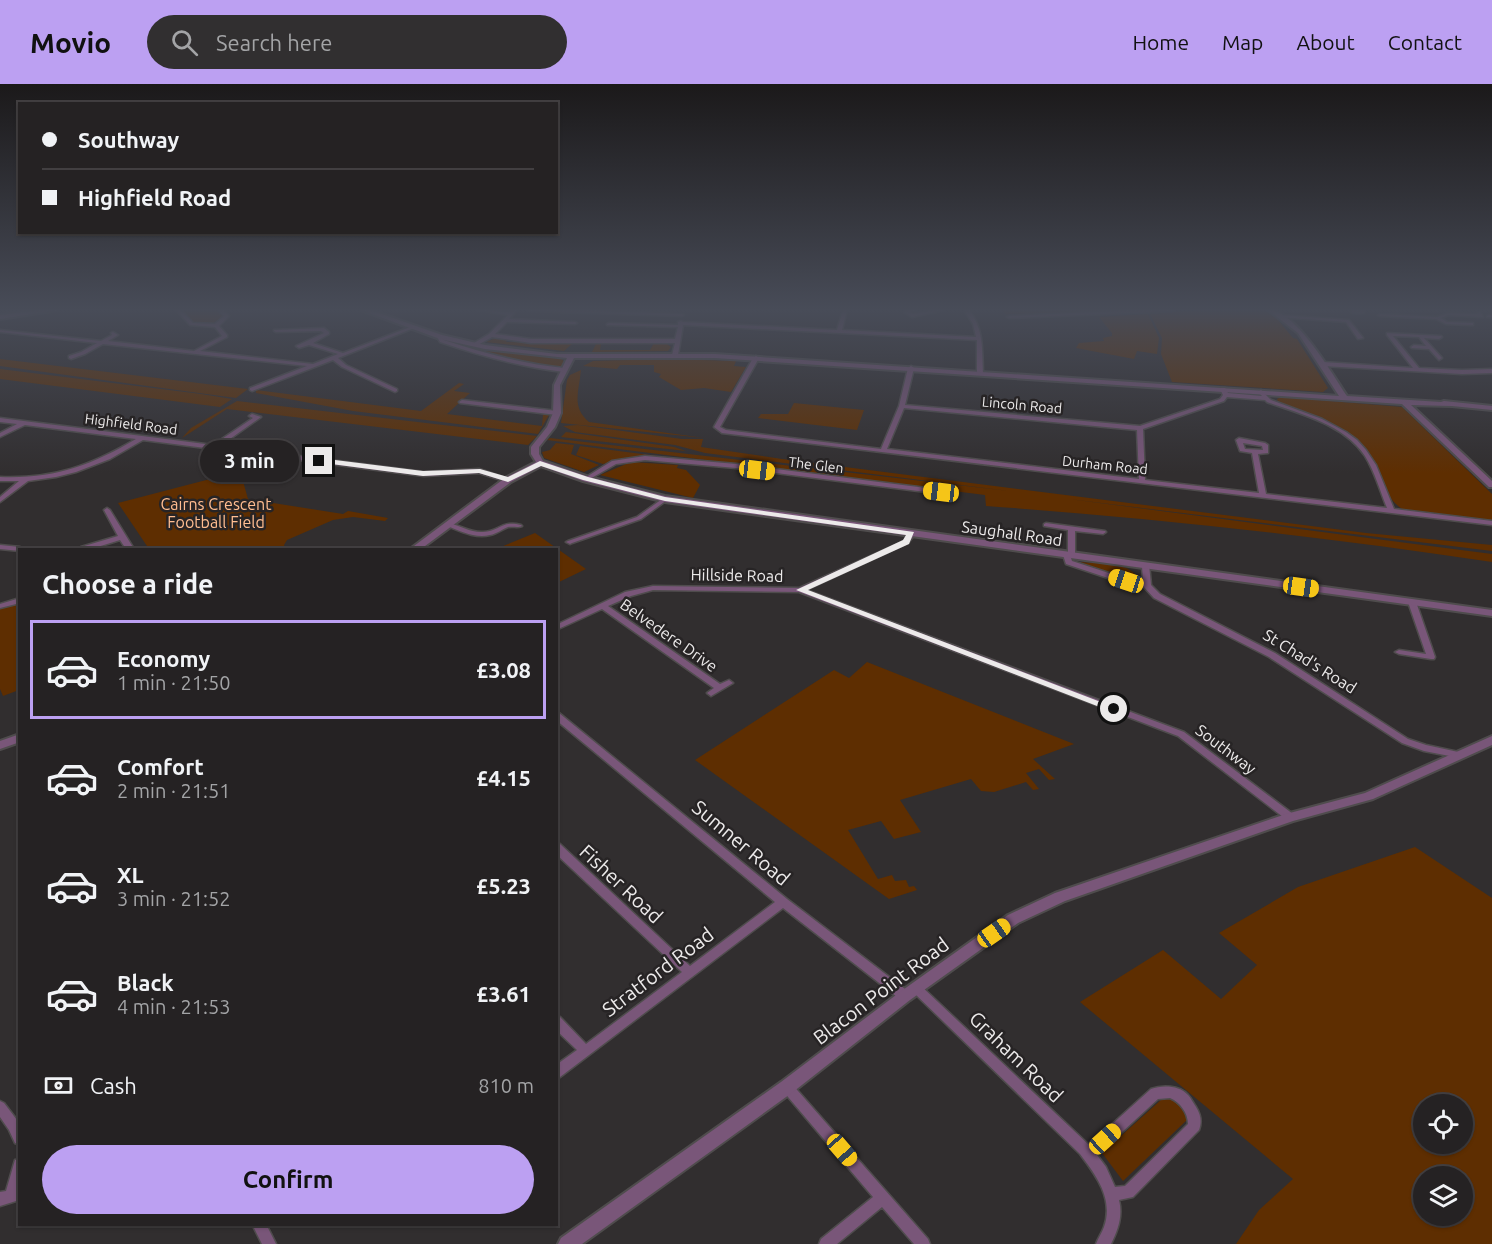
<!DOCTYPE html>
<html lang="en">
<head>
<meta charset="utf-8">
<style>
  body { margin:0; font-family:Ubuntu,sans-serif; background:#312f30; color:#f1f3f6; height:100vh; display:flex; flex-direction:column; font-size:22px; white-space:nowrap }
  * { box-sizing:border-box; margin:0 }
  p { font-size:20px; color:#a3a4a6 }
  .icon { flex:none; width:33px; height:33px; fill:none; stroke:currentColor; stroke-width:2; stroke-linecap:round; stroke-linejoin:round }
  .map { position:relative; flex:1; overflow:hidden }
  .sheet { position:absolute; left:18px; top:464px; width:540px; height:678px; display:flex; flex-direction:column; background:#252223; border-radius:0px; box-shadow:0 2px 4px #0004,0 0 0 2px #423f41 }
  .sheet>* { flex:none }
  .hud { position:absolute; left:18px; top:18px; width:540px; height:132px; border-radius:0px; box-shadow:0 2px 4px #0004,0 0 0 2px #423f41; display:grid; align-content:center; height:132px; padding:0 24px; background:#252223 }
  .controls { position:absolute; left:1413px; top:1010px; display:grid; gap:12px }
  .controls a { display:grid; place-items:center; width:60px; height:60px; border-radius:50%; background:#252223; box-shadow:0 2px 4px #0004,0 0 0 2px #423f41; font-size:30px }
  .end { position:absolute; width:27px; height:27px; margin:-14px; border:8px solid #eceaea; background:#111; box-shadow:0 0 0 3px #111 }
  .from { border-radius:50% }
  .bubble { position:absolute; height:42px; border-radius:21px; background:#252223; box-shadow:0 2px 4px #0004,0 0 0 2px #423f41; font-size:20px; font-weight:600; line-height:42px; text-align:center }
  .car { position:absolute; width:18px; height:36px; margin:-18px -9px; border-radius:8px; box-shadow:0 0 4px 2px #0007; background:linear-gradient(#f5c518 24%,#345 0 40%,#f5c518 0 76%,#345 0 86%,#f5c518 0) }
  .hud b { display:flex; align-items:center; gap:21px; height:57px; font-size:22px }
  .hud b+b { border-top:2px solid #423f41 }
  .hud i { width:15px; height:15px; background:#f1f3f6 }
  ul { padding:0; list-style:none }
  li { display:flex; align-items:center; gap:18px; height:99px; margin:0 12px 9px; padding:0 12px; border:3px solid transparent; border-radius:0px }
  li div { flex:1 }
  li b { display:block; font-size:22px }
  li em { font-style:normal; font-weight:600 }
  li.on { border-color:#bca0f2 }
  li>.icon { width:54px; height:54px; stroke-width:1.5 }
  h2 { padding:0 24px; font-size:27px; line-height:72px }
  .pay { display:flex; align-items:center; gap:15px; height:66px; padding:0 24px; font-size:22px }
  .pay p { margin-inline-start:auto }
  .primary-button { display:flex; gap:12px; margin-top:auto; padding:12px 24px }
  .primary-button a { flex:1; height:69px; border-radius:36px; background:#bca0f2; color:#111; font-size:24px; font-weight:600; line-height:69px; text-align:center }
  header { display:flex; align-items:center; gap:36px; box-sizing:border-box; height:84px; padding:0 30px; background:#bca0f2; color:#111 }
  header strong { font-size:28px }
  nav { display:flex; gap:33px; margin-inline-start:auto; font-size:21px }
  .search { width:420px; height:54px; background:#312f30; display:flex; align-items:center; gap:15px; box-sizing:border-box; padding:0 21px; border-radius:33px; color:#a3a4a6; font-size:22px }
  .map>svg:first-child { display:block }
  .green { fill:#5e2e01; fill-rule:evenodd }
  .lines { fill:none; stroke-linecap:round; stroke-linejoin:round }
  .minor-casing { stroke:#4f4c4d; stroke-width:3 }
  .tertiary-casing { stroke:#4f4c4d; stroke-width:4 }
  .minor { fill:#795679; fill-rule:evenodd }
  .tertiary { fill:#795679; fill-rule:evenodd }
  .route { fill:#eceaea }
  .labels { text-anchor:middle; stroke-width:5; stroke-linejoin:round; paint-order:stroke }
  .far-street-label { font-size:14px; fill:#eceaea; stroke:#272425 }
  .park-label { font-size:16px; fill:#ffbd90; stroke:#272425 }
  .street-label { font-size:16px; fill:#eceaea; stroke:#272425 }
  .near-street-label { font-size:20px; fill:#eceaea; stroke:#272425 }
</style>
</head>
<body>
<header>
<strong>Movio</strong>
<div class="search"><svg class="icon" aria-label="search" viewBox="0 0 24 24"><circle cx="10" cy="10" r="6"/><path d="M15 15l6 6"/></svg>Search here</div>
<nav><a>Home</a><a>Map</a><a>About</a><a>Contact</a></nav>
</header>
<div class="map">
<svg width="1492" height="1160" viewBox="0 0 1492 1160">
  <rect width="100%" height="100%" fill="#312e2f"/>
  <!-- green -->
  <path class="green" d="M181 226H218L224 232 213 239H194Z
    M1002 226H1135L1137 227 1005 230Z
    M1201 226H1264L1278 236 1293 254 1297 255 1328 304 1323 308 1172 298 1161 270 1162 254 1150 230Z
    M1148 230 1159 254 1157 270 1137 267 1134 275 1076 264 1079 259 1104 257 1103 254 1112 252V249L1099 233Z
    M499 253 508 255 506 258 572 260 564 267 486 258Z
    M654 259 667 260 671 263 668 267 592 268 596 260H601L600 266H650Z
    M475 264 560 274 565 278 562 284 539 282 472 266Z
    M0 275 248 305 236 314 0 282Z
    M666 275 736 277 734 282 746 283 731 308 704 304 681 306 659 293 661 290 654 288V281H620L617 285 583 282 593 277Z
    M0 285 201 310 232 315 220 323 0 295Z
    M581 286C579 307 571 323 589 338L704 354 561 339 567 296 570 291Z
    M459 299 464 300 454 307 470 309 447 330 542 342 543 330 549 331 538 350 353 327 256 309V306L421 327Z
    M1281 313 1402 323 1492 410V436L1402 425C1382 411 1385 393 1372 374 1351 342 1312 334 1278 318L1277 315Z
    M237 317 537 352 528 361 227 325 182 354 191 344Z
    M794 319 864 326 857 346 758 334 761 330H788Z
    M578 341 682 355H703L701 363 782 375 1366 449 1492 461V467L1069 415 1492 470V478C1324 453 1155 434 986 422L985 411 547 356 550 354 1009 407 705 369 675 361 575 348 563 342Z
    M566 348 674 363 686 367 561 353Z
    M556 359 574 361 571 370 599 381 584 388 544 374 542 368 550 366Z
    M580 362 696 377 629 373 603 380 576 371Z
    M631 378 678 381 677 384 686 386 700 401 693 414 600 391Z
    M237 388 241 390 248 415 343 430 348 427 388 434 385 437 353 433 333 436 287 456 284 461 286 465H149L118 419Z
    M535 449 586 485 557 499 556 465H496Z
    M1079 478C1095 480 1130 478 1137 493L1136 497Z
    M19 517V606L3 612 0 605V524Z
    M867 578 1074 660 1033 675 1055 695 1049 696 1039 685 1026 689 1039 705 1033 706 1026 698 994 708 981 707 971 695 900 716 921 748 894 755 881 737 848 746 878 795 892 791 895 797 906 796 909 803 914 802 917 806 889 815 695 676 834 586 849 594Z
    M1415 763 1492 814V1160H1236L1259 1126 1293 1095 1080 918 1163 866 1221 915 1257 881 1219 849 1298 803ZM1424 1020H1462V1059H1424ZM1424 1092H1462V1131H1424Z
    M1162 1015H1175L1182 1021 1187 1036 1123 1097 1102 1069Z"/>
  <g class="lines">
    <defs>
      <path id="minor" d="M176 226H181L193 239 215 240 224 232 218 226H223L229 232 219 242 227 251V253L200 267 313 280 338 270 309 261 299 264 296 262 324 249 321 247 276 248 274 247V246L324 244 329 248V250L313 259 343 269 410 243 414 244 338 274 346 281 397 305V307L395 308 342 283 333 276 252 307 250 306V304L307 282 103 260 85 270 71 275 69 274V272L81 268 97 259 0 248V246L101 257 112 251 111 249 113 248 118 251 108 257 194 267 222 252 215 243 190 241Z
        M479 226 510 228 512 226H517L509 235 575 238 577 239 575 240 507 238 495 250 531 255H675L678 243 607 241V240L609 239 678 241V238L681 237 683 238 837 246 843 226H847L842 246 976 253 973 240 964 226H969C984 245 982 266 983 289L980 291 977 289V256L683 241 678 271 675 273 672 271 675 259H531L492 253 476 262 474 261V259L489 250 508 231Z
        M528 226H580L682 230 684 231 682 232 530 227Z
        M907 226H916L910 228 913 230 934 226H944L912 233 904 228Z
        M1135 226H1175L1173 227 1009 234 1007 233 1009 232Z
        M1351 226H1364L1365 228C1362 231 1355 229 1351 228Z
        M1479 228 1481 229 1483 233 1448 231 1441 234 1447 238 1473 239V241H1471L1446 240 1436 235 1380 232 1378 231 1380 230 1437 233 1448 229 1477 230V229Z
        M1280 231 1349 236 1363 254 1358 255 1346 238 1278 233V232Z
        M1489 231H1492V233H1487V232Z
        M1387 249 1441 252 1442 253 1439 255 1424 254 1442 274 1439 276 1429 265 1412 264 1411 263 1414 261 1426 262 1419 253 1393 252 1419 284 1462 286 1492 285V289L1462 290 1323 282 1320 280 1323 278 1413 284 1387 251Z
        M440 251 444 256C483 269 523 280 564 284L567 286 564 288C521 283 481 272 440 258L437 253Z
        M756 272 759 274 720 343 726 346 881 365 899 322 908 284 911 282 914 284 905 321 1140 342 1220 315 1223 311 1220 305 1221 304H1225L1228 309 1262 312 1258 308 1261 306 1271 316 1322 335 1346 348 1357 356 1366 366 1376 381 1394 425 1492 437V441L722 349 714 343 753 274ZM1227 313 1265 316 1267 318C1300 330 1344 340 1365 372 1375 388 1380 407 1387 424L1266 410 1258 370 1268 369V361L1265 359 1239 354 1236 356 1240 367 1252 369 1259 409 1145 396 1143 345 1224 317ZM904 324 1137 346 1139 395 887 365ZM1243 359 1262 362 1263 366 1245 365Z
        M462 316 557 327 560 329 557 331 460 319 459 318Z
        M252 330 261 333 220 362 424 388 479 385 511 396 508 398 479 389 424 392 143 356 110 375 76 388 56 393 28 397 0 418V413L19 397H0V393C54 395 90 382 136 355L25 341 0 353V349L17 340 0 338V334L213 361 253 334 249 332Z
        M645 372 736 380 950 407 953 409 950 411 736 384 645 376 616 380 588 396 586 397 583 395 612 377Z
        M665 413 668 415 667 416 641 435 572 459 570 460 566 458 568 457 637 433Z
        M107 424 110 426 134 465H126L120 456 91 465H80L81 463 118 452 104 426Z
        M449 439C460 442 472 449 483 448 499 448 501 436 521 441L522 442C517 444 514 442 508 443 502 445 497 450 490 451 476 455 460 447 447 442V440Z
        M1046 439 1105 447 1106 448 1103 450 1075 447V472L1071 474 1072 477 1127 495 1143 497 1142 482 1146 480H1149L1151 501 1160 510 1275 569 1408 655 1426 661 1463 669 1465 671 1463 673 1460 674 1424 667 1402 659 1269 573 1154 514 1143 502 1123 499 1066 480 1063 471 1068 469V446L1044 442V440Z
        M912 448 915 450 908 459 806 506 1184 648 1293 730 1295 733 1293 736 1290 737 1287 736 1178 652 799 508 653 506 631 512 608 522 720 600 729 596 733 599 711 612 707 609 714 604 602 525 556 546V541L625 508 653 502 799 504 904 457 910 449Z
        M0 461 20 463 24 465H20V467L0 465Z
        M20 514V519L0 524V520Z
        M1409 516H1415L1416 518 1435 573 1434 575H1431L1399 570 1395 568 1399 566 1426 570 1408 518Z
        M556 628 559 629 787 815 909 908 911 912 909 916 905 917 901 916 783 824 560 993 556 994V981L577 966 556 946V932L560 933 586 960 682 888 556 770V759L560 760 690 882 775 818 556 636Z
        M916 899 920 901 1089 1061 1151 1005C1162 1001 1179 1001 1188 1011 1191 1014 1193 1019 1196 1023 1201 1031 1202 1038 1199 1046L1133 1113 1119 1116C1123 1132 1118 1146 1111 1160H1096C1098 1154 1102 1149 1104 1143 1114 1115 1096 1091 1080 1070L912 907 910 904 912 901ZM1170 1014C1180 1018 1188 1029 1188 1040L1125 1102 1115 1103 1106 1083 1097 1071 1158 1015Z
        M787 997 791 999 928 1155 930 1160H914L882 1123 837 1160H819L821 1155 873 1113 783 1007 781 1003 783 999Z
        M0 1017 4 1019 20 1040V1061L15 1059 9 1046 0 1033Z
        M20 1075V1106L16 1117 0 1122V1108L6 1107 15 1076Z
        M252 1140H266L276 1160H262Z"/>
      <path id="tertiary" d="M39 226H58L0 235V231Z
        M361 226H370L442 251 485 261 557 270H715L1339 312 1298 249 1268 226C1296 226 1332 290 1347 312L1441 318 1444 317 1492 322V326L1452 322 1411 321 1492 397V403H1489L1402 320 715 274H574L560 301 561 329 555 343 539 363V370L543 377 589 393 665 412 1492 526V532L665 418 583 397 541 382 511 398 421 465H410L505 394 536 378 531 370V363L547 343 553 329 554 301 567 274 485 265 440 255Z
        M20 650V658L0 665V657Z
        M1492 652V661L1373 715 1293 737 1065 817 1018 839 910 916 793 1008 582 1160H558L561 1154 781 998 900 908 1008 831 1055 809 1286 730 1365 709Z"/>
    </defs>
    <!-- minor casing -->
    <use href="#minor" class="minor-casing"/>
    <!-- tertiary casing -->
    <use href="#tertiary" class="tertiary-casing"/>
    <!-- minor -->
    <use href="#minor" class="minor"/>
    <!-- tertiary -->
    <use href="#tertiary" class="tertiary"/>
  </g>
  <!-- sky -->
  <linearGradient id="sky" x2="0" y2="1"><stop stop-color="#1b191a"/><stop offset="0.58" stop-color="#484c58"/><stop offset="1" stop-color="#484c58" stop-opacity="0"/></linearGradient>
  <rect width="1492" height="389" fill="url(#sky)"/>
  <!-- route -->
  <path class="route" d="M319 374 423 387 480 385 508 393 540 377 588 393 665 413 914 448 909 460 808 506 1119 625 1110 627 796 506 903 456 906 451 665 417 583 396 541 382 508 398 479 389 423 392 316 378Z"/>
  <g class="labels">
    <!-- far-street labels -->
    <g class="far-street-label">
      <text transform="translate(1022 321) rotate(5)" y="5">Lincoln Road</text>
      <text transform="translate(131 340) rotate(7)" y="5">Highfield Road</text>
      <text transform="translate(816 381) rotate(7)" y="5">The Glen</text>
      <text transform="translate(1105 381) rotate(6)" y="5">Durham Road</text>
    </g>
    <!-- park labels -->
    <g class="park-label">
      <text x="216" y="426">Cairns Crescent<tspan x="216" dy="18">Football Field</tspan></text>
    </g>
    <!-- street labels -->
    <g class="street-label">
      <text transform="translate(1012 449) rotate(8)" y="6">Saughall Road</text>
      <text transform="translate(737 491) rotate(1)" y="6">Hillside Road</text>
      <text transform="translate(669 551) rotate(35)" y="6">Belvedere Drive</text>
      <text transform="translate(1310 577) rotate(32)" y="6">St Chad's Road</text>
      <text transform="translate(1226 665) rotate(37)" y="6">Southway</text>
    </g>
    <!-- near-street labels -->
    <g class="near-street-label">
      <text transform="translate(741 759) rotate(40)" y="7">Sumner Road</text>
      <text transform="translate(621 800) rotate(43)" y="7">Fisher Road</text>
      <text transform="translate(658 888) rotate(-37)" y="7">Stratford Road</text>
      <text transform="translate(881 907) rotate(-37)" y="7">Blacon Point Road</text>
      <text transform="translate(1016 973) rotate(44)" y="7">Graham Road</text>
    </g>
  </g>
</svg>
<div class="controls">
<a><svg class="icon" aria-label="locate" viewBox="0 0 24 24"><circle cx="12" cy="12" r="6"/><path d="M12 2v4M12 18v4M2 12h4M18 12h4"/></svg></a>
<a><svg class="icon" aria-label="layers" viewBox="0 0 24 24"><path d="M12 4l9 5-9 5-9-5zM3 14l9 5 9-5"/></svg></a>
</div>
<i class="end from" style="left:1114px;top:625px"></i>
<i class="end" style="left:319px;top:377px"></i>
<div class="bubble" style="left:200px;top:356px;width:99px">3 min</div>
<i class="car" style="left:757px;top:386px;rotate:97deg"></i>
<i class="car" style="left:941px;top:408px;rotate:277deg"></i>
<i class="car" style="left:1126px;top:497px;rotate:288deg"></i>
<i class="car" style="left:1301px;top:503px;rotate:98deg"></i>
<i class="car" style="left:994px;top:849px;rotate:55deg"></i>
<i class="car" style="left:1105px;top:1055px;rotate:48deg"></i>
<i class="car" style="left:842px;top:1066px;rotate:139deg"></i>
<div class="hud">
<b><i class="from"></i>Southway</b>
<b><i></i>Highfield Road</b>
</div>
<section class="sheet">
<h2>Choose a ride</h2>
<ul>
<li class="on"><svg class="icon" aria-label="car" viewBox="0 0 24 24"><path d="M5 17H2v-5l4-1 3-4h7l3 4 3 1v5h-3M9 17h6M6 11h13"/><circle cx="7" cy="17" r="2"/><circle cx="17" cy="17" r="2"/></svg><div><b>Economy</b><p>1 min · 21:50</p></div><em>£3.08</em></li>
<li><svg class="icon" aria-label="car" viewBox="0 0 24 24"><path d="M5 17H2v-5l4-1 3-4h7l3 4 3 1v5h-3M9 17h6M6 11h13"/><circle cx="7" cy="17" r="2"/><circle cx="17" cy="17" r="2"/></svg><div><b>Comfort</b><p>2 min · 21:51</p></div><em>£4.15</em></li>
<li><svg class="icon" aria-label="car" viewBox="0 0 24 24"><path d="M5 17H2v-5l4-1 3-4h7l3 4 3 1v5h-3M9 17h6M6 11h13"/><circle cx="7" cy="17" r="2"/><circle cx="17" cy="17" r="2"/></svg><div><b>XL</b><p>3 min · 21:52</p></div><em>£5.23</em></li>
<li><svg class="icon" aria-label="car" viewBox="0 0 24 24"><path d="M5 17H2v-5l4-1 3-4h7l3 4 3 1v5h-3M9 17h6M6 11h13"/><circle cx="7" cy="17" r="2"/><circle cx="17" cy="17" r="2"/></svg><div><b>Black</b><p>4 min · 21:53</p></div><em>£3.61</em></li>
</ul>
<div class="pay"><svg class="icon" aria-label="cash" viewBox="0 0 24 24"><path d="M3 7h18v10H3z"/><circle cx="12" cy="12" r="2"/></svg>Cash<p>810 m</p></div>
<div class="primary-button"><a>Confirm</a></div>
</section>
</div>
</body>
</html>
